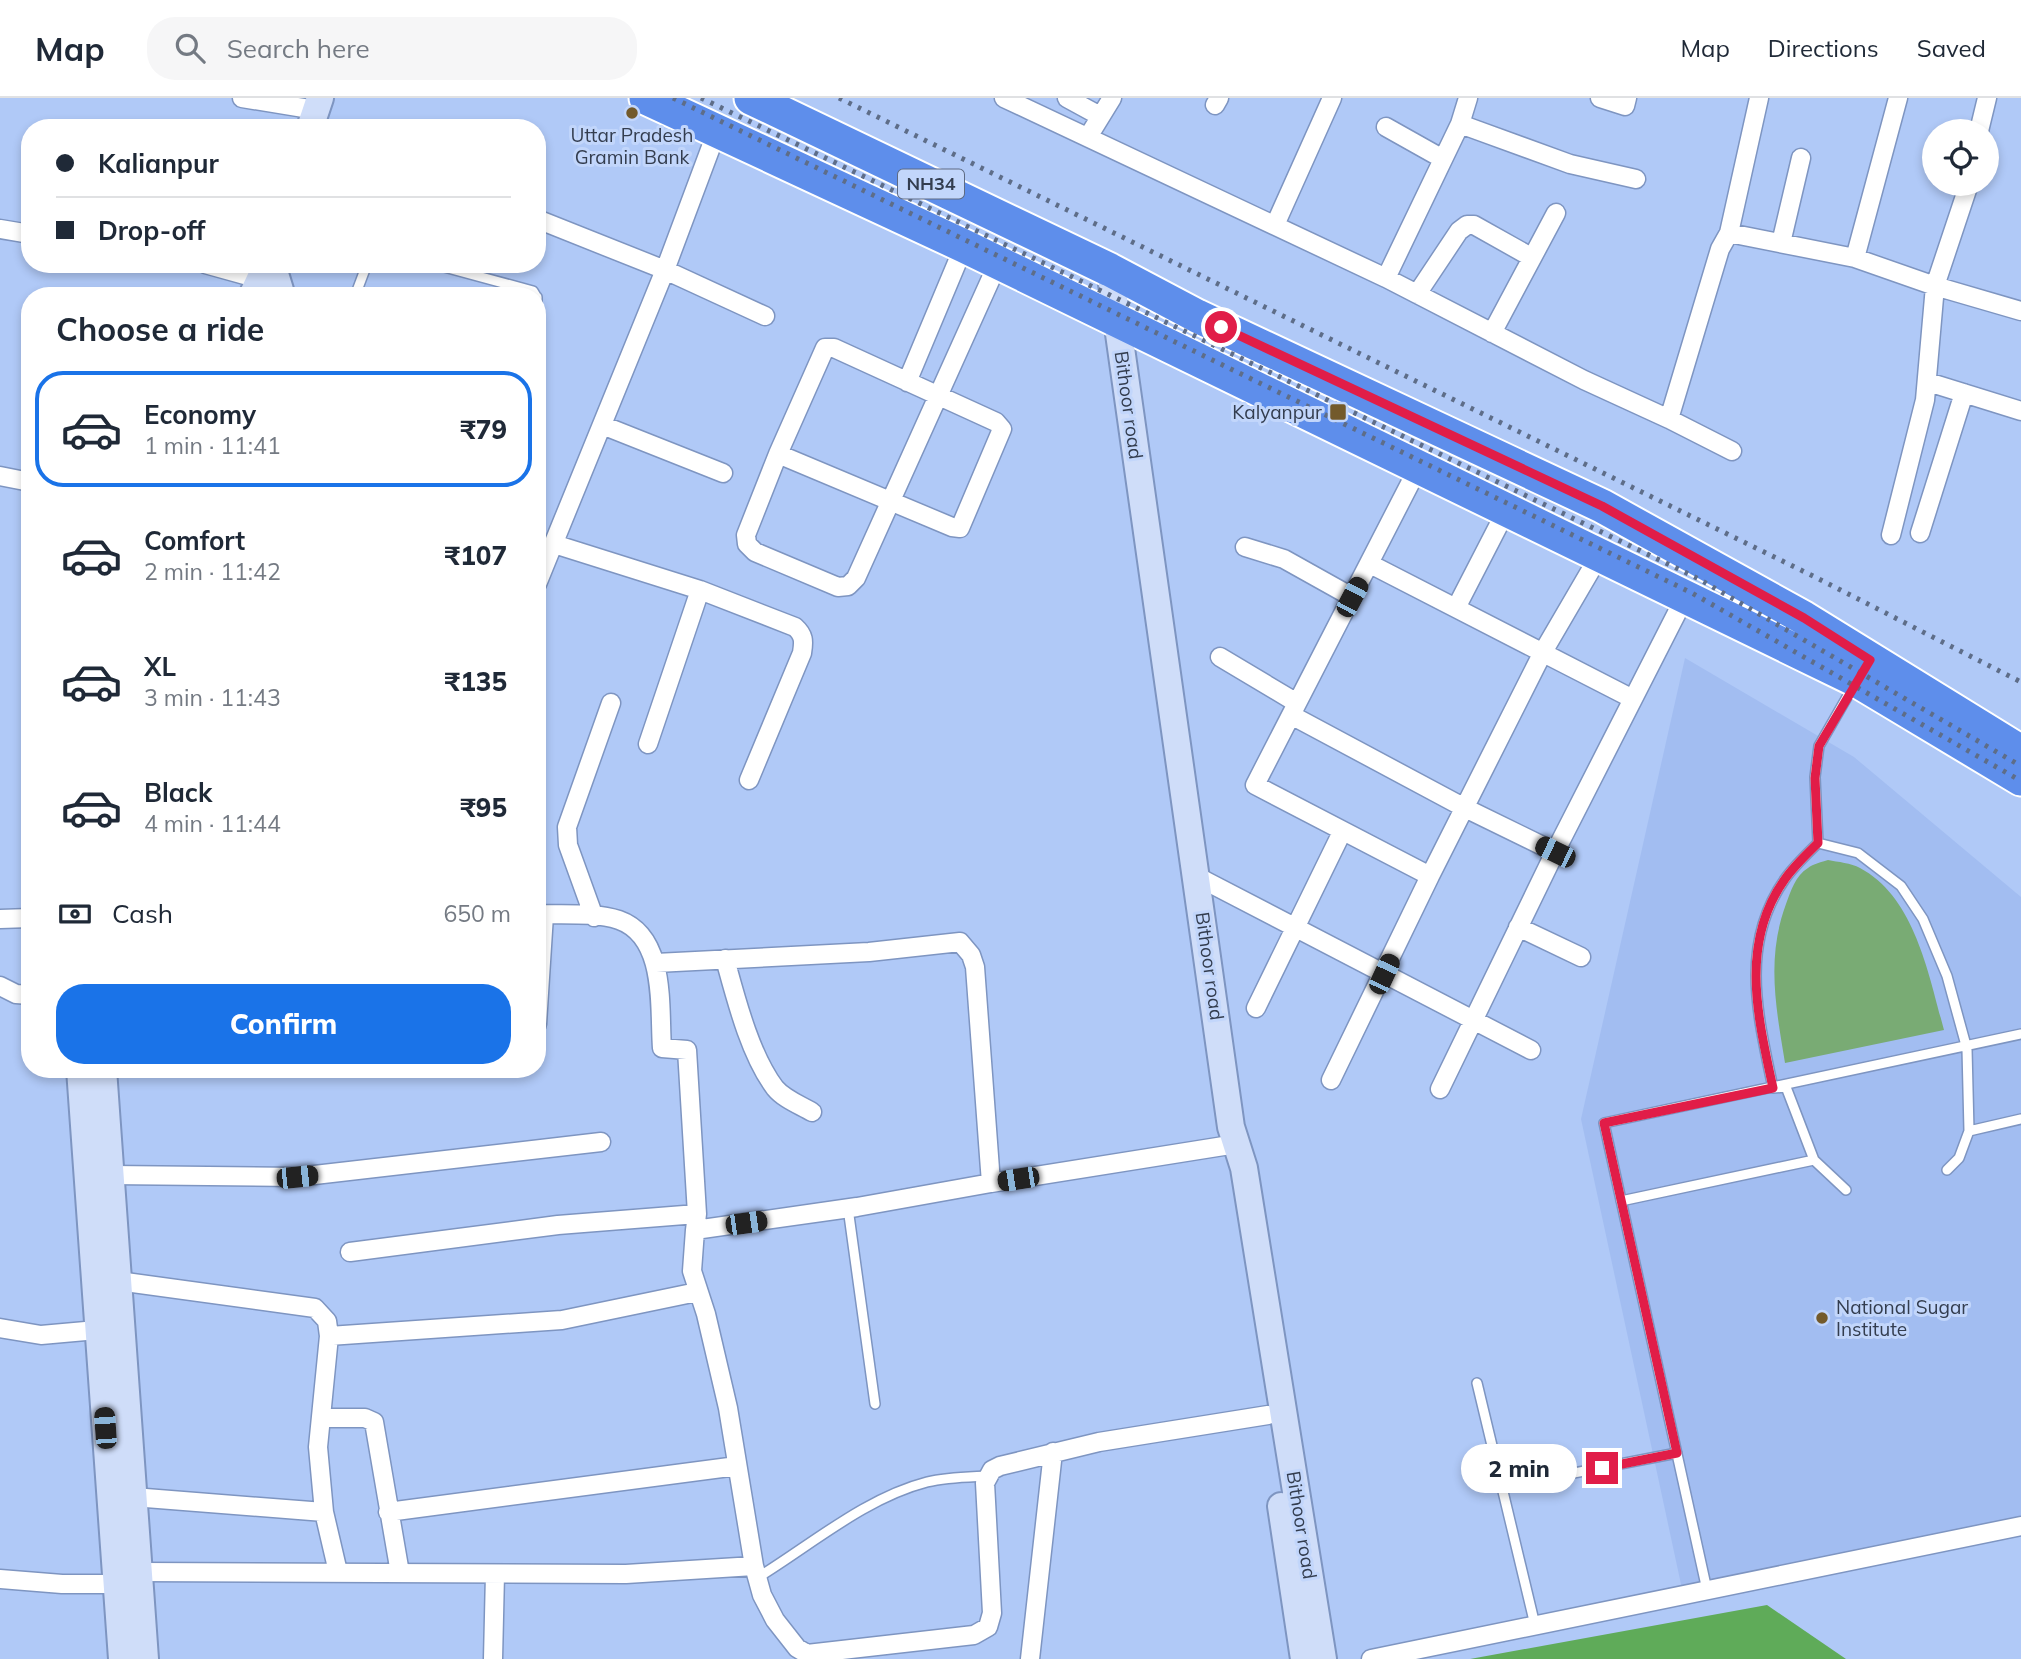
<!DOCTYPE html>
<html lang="en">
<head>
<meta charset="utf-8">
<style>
  body { margin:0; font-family:Mulish,sans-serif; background:#f6f6f7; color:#1f2937; height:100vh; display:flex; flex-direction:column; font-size:26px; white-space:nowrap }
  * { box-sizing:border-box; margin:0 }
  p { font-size:23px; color:#747a83 }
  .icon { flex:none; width:38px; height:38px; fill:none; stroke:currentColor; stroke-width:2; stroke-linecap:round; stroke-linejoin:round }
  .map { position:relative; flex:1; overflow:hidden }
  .panel { position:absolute; left:21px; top:189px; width:525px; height:791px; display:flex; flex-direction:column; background:#fff; border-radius:28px; box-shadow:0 4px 10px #0003 }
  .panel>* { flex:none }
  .hud { position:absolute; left:21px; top:21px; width:525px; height:154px; border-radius:28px; box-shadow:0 4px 10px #0003; display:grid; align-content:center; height:154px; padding:0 35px; background:#fff }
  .tools { position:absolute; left:1922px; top:21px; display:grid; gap:14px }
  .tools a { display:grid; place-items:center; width:77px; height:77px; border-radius:50%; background:#fff; box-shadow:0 4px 10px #0003; font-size:35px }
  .end { position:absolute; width:32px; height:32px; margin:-16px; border:9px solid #e11d48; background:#fff; box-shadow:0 0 0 4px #fff }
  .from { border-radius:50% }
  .bubble { position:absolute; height:49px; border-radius:24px; background:#fff; box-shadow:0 4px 10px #0003; font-size:23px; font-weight:800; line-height:49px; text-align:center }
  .car { position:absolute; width:21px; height:42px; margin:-21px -10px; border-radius:9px; box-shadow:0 0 5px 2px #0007; background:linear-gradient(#222 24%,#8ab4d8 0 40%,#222 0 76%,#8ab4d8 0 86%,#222 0) }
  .hud b { display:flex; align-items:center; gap:24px; height:66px; font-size:26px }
  .hud b+b { border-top:2px solid #e0e1e3 }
  .hud i { width:18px; height:18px; background:#1f2937 }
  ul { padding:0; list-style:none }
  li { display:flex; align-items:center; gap:21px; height:116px; margin:0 14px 10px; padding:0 21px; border:4px solid transparent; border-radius:28px }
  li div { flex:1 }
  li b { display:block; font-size:26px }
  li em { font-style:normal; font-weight:800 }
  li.active { border-color:#1a73e8 }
  li>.icon { width:63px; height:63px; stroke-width:1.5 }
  h2 { padding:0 35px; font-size:32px; line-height:84px }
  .pay { display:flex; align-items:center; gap:18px; height:77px; padding:0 35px; font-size:26px }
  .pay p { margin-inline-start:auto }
  .action { display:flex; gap:14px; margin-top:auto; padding:14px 35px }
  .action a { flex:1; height:80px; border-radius:28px; background:#1a73e8; color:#fff; font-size:28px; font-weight:800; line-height:80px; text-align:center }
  header { display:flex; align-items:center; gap:42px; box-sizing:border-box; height:98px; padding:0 35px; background:#fff; border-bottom:2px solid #e0e1e3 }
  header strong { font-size:33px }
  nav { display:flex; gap:38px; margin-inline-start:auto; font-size:24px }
  .search { width:490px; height:63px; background:#f6f6f7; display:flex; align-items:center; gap:18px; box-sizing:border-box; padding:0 24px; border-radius:28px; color:#747a83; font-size:26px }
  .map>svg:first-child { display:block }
  .built { fill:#a2bdf1 }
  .green { fill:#79ab74 }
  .forest { fill:#5fab59 }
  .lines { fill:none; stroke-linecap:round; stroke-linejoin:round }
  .lane-casing { stroke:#7e95c1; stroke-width:12 }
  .street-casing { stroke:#7e95c1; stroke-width:21 }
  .secondary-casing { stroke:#7e95c1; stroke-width:30 }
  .highway-casing { stroke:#fff; stroke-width:37 }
  .lane { stroke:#fff; stroke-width:9 }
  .street { stroke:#fff; stroke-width:18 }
  .secondary { stroke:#cfddf9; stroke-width:26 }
  .highway { stroke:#5e8eeb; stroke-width:33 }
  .rail { stroke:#5e6d88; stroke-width:5; stroke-dasharray:3.5 7; stroke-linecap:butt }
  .route { stroke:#e11d48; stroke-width:9 }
  .poi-dot { fill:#735a2b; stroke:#c2d6fb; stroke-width:2.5 }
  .labels { text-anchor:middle; stroke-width:6; stroke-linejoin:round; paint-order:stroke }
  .shield { fill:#c2d6fb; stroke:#5e6b83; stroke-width:2 }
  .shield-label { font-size:18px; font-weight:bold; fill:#333d4f }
  .poi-label { font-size:19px; fill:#333d4f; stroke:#c2d6fb }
  .street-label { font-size:19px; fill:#333d4f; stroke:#c2d6fb }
</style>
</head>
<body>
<header>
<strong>Map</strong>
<div class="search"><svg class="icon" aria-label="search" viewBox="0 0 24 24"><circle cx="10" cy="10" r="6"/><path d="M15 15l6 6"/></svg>Search here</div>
<nav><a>Map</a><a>Directions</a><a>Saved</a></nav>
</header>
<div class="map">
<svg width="2021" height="1561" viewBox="0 0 2021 1561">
  <rect width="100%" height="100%" fill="#b0c9f7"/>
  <!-- built -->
  <path class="built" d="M1685 560 1854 659 2021 799V1420L1682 1491 1581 1021Z"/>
  <!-- green -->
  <path class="green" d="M1828 762C1838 764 1851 765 1860 770 1915 799 1929 878 1944 932L1785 965C1776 910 1766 860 1786 806 1791 793 1795 778 1808 770 1813 766 1822 764 1828 762Z"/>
  <!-- forest -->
  <path class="forest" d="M1767 1507 1846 1561H1470Z"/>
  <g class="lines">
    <defs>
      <path id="lane" d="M433 166 533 193 536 198
        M355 198 367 166
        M537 199V211
        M1818 745 1815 679 1819 648 1854 587
        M1969 1033 2021 1021
        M1846 1092 1814 1062 1786 989 1773 990C1758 918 1739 846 1785 781 1794 768 1807 756 1818 745L1858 755 1901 788 1923 821 1947 878 1967 951 1969 1033 1959 1060 1947 1072
        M1621 1103 1814 1062
        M848 1110 875 1306
        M1477 1285 1535 1527
        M1502 1389 1677 1355
        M757 1480C811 1447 865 1400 927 1384 947 1379 967 1379 987 1378
        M1707 1492 1604 1025 2021 936"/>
      <path id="street" d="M242 0 316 12
        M1004 0 1386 180 1584 282 1669 321 1720 151 1729 135 1759 0
        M1067 0 1100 18
        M1600 0 1625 8 1627 0
        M1215 7 1219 0
        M1460 26 1570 66 1636 81
        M1386 29 1443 61
        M1979 33 1987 0
        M1088 39 1112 0
        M537 121 665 172 765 218
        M1275 127 1332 0
        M0 131 30 136
        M1729 135 1855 160 1898 0
        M1781 145 1801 60
        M1855 160 1935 188 2021 213
        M205 166 259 181
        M1386 180 1460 26 1468 0
        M1417 196 1459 133 1467 127H1474L1531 159
        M1492 235 1556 115
        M825 250H834L996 324 1002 331 960 430 952 429 778 356Z
        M907 284 964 148
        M1928 284 2021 313
        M1669 321 1732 353
        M602 327 723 375
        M778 356 746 437 747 446 755 454 838 489 848 488 856 480 998 165
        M1418 370 1255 687 1430 778 1543 554 1599 458
        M0 378 30 384
        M1920 435 1964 295
        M1891 437 1925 302 1935 188 1969 86
        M554 446 700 492 795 529C804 537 804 543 802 555L749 682
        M1245 449 1284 461 1352 499
        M1370 466 1633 601
        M537 486 665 172 717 33
        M1456 510 1506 413
        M1220 559 1297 605
        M1291 617 1463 709 1555 754
        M648 646 700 492
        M1198 779 1531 952
        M537 816C563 817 595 814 619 822 667 839 659 911 662 950L687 952 697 1116 695 1132 857 1109 991 1085
        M594 819 568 747 567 729 611 605
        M0 821 30 820
        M1518 829 1581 859
        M725 861C736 901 750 957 775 990 784 1001 800 1007 812 1014
        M656 865 869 854 960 844 971 857 975 869 991 1085 1230 1047
        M0 888 16 896 30 897
        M1256 910 1342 734
        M537 926 544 817
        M1331 982 1430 778
        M1440 991 1555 754 1685 499
        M111 1077 297 1079 601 1044
        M695 1132 692 1173 706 1216 728 1310 754 1468 762 1497 775 1522 797 1550 807 1556 974 1537 988 1529 992 1515 985 1385 992 1372 1000 1368 1099 1344 1268 1317
        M350 1154 558 1127 697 1116
        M118 1183 315 1210 327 1223 329 1238
        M0 1230 41 1237 108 1231
        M323 1320H365L374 1324 400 1475
        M133 1399 324 1414
        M388 1414 737 1368
        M139 1474 626 1476 754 1468
        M338 1474 324 1414 318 1349 329 1238 562 1222 697 1194
        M0 1481 62 1486H117
        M493 1561 495 1476
        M1030 1561 1053 1354
        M1371 1561 2021 1428"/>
      <path id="secondary" d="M310 30 320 0
        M272 166 280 192 278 198
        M1110 172 1231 1029 1244 1070 1323 1561
        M252 198 267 166
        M80 971 122 1561
        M103 971 145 1561
        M1281 1408 1304 1561"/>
      <path id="highway" d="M646 0 964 148 1856 582 2021 681
        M751 0 1110 172 1197 218 1602 408 1804 520 2021 654"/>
    </defs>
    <!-- lane casing -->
    <use href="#lane" class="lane-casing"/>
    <!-- street casing -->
    <use href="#street" class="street-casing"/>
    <!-- secondary casing -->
    <use href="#secondary" class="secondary-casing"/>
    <!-- highway casing -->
    <use href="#highway" class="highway-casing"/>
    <!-- lane -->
    <use href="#lane" class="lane"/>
    <!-- street -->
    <use href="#street" class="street"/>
    <!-- secondary -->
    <use href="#secondary" class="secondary"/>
    <!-- highway -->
    <use href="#highway" class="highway"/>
    <!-- rail -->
    <path class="rail" d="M673 0 1692 495 2021 683
      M701 0 1699 481 2021 668
      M839 0 1815 479 2021 584"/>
  </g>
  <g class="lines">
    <!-- route -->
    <path class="route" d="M1221 229 1602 408 1804 520 1870 562 1819 648 1815 680 1818 745C1807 756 1794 768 1785 781 1739 845 1758 920 1773 990L1604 1025 1677 1355 1602 1370"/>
  </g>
  <!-- markers -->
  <g class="poi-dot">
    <circle cx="632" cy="15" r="7"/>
    <rect x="1329" y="305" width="18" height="18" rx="3.5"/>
    <circle cx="1822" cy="1220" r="7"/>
  </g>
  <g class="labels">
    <!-- shield labels -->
    <rect class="shield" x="898" y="71.5" width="66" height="29" rx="5"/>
    <g class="shield-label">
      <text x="931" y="92">NH34</text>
    </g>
    <!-- poi labels -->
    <g class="poi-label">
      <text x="632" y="44">Uttar Pradesh<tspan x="632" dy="22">Gramin Bank</tspan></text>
      <text x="1322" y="321" text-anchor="end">Kalyanpur</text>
      <text x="1836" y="1216" text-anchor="start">National Sugar<tspan x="1836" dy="22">Institute</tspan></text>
    </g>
    <!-- street labels -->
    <g class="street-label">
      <text transform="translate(1129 307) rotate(82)" y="7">Bithoor road</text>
      <text transform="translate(1210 868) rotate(82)" y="7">Bithoor road</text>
      <text transform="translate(1302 1427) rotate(81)" y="7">Bithoor road</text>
    </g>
  </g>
</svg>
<div class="tools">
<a><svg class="icon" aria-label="locate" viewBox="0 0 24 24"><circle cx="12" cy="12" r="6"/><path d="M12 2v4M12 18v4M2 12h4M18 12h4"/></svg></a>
</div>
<i class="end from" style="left:1221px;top:229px"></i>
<i class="end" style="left:1602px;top:1370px"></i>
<div class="bubble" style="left:1461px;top:1346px;width:116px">2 min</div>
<i class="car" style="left:1352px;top:499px;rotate:28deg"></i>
<i class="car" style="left:1555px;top:754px;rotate:296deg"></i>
<i class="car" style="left:1384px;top:876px;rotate:25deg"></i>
<i class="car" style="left:297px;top:1079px;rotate:84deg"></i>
<i class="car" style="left:1018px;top:1081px;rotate:261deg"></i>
<i class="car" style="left:746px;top:1125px;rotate:82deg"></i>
<i class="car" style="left:105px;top:1330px;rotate:356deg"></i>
<div class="hud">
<b><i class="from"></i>Kalianpur</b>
<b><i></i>Drop-off</b>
</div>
<section class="panel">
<h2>Choose a ride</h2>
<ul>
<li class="active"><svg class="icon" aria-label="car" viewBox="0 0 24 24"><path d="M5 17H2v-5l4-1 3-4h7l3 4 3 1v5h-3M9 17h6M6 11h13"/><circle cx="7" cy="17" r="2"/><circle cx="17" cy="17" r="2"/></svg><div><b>Economy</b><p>1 min · 11:41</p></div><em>₹79</em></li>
<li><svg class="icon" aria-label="car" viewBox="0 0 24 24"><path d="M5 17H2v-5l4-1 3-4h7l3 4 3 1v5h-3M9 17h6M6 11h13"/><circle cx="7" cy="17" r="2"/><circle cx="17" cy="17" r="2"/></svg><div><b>Comfort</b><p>2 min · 11:42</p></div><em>₹107</em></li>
<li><svg class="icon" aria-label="car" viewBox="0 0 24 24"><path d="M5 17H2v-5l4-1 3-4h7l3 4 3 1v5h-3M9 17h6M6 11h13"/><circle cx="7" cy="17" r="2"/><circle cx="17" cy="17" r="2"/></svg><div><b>XL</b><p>3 min · 11:43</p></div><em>₹135</em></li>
<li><svg class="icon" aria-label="car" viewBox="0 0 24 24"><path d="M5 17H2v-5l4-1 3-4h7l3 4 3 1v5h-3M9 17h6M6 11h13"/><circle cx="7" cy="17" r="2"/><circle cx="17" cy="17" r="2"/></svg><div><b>Black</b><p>4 min · 11:44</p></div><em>₹95</em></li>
</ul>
<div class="pay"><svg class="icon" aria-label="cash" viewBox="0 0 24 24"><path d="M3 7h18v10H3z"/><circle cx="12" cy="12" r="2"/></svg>Cash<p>650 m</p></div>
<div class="action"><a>Confirm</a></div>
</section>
</div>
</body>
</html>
